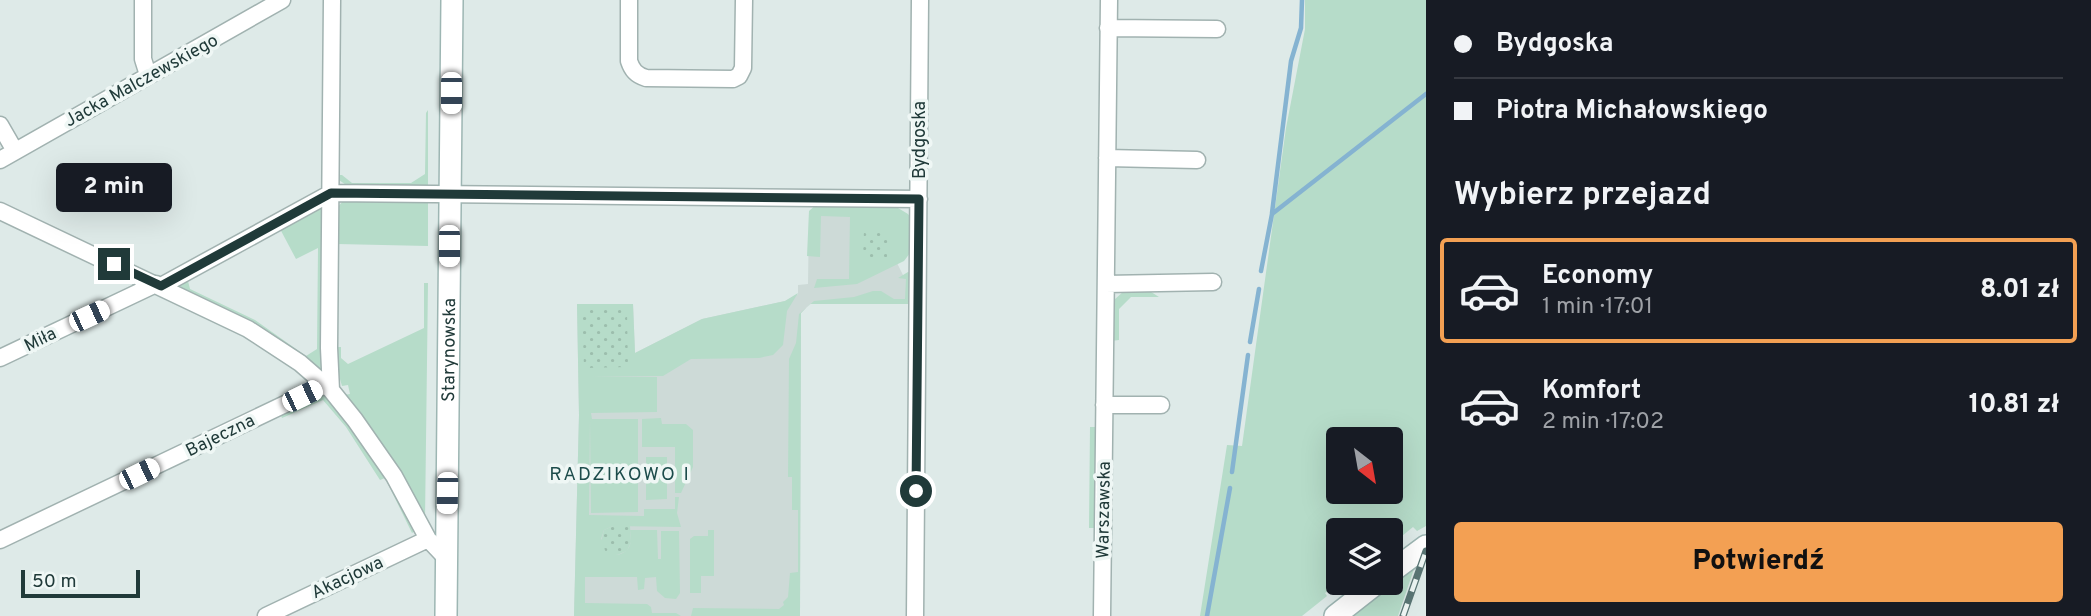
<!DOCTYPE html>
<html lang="pl">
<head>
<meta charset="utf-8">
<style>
  body { margin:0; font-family:Overpass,sans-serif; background:#242831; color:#f1f3f6; height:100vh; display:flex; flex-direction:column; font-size:26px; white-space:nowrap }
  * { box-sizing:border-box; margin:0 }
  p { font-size:23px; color:#9ea1a6 }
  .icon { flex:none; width:38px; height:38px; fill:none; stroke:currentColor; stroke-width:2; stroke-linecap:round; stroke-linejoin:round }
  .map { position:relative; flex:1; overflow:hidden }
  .drawer { display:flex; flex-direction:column; background:#171b24; width:665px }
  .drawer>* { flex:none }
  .banner { display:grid; align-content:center; height:154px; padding:0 28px; background:#171b24 }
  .needle { width:46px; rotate:149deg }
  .fabs { position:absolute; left:1326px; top:427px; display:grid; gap:14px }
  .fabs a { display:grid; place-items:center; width:77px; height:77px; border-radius:7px; background:#171b24; box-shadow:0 7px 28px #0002; font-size:35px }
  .scale { position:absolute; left:21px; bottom:18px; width:119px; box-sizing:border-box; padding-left:7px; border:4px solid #203a39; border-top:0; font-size:19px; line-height:24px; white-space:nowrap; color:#203a39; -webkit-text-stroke:5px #eff7f5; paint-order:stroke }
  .end { position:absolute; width:32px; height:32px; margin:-16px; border:9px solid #203a39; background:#fff; box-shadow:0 0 0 4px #fff }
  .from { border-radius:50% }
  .bubble { position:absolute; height:49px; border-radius:7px; background:#171b24; box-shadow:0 7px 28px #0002; font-size:23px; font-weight:800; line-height:49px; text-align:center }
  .car { position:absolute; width:21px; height:42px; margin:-21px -10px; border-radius:9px; box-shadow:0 0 5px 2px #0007; background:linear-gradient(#fff 24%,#345 0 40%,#fff 0 76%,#345 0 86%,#fff 0) }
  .banner b { display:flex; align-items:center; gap:24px; height:66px; font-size:26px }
  .banner b+b { border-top:2px solid #363941 }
  .banner i { width:18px; height:18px; background:#f1f3f6 }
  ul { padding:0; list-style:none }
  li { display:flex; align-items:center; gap:21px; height:105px; margin:0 14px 10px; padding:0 14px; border:4px solid transparent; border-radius:7px }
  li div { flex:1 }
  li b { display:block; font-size:26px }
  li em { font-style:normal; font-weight:800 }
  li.on { border-color:#f3a053 }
  li>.icon { width:63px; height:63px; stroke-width:1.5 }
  h2 { padding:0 28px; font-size:32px; line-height:84px }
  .primary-button { display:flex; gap:14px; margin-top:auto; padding:14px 28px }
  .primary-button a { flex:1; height:80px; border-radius:7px; background:#f3a053; color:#111; font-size:28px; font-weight:800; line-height:80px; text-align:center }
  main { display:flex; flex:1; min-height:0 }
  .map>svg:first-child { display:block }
  .built { fill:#cddad7 }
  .green { fill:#b6dcc9; fill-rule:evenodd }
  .park { fill:url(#park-dots) }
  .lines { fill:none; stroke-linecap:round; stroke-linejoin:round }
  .stream { stroke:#85b3d1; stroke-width:4.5 }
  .street-casing { stroke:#a1b2b0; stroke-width:19 }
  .secondary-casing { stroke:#9db6b3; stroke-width:24 }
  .street { stroke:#fff; stroke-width:16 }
  .secondary { stroke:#fff; stroke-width:21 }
  .rail-casing { stroke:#5a7675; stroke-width:7 }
  .rail { stroke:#eff7f5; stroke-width:4.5; stroke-dasharray:13; stroke-linecap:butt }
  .route { stroke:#203a39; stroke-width:9 }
  .labels { text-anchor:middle; stroke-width:7; stroke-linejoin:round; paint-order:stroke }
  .street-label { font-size:18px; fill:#203a39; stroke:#eff7f5 }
  .neighbourhood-label { font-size:19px; letter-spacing:2px; fill:#1c4c4b; stroke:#eff7f5 }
</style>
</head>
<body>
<main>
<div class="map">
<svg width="1426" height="616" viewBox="0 0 1426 616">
  <defs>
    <pattern id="park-dots" width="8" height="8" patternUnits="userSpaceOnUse" patternTransform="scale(1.75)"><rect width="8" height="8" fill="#b6dcc9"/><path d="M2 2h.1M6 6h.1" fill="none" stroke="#9cbead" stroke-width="1.8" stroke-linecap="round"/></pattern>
  </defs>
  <rect width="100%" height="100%" fill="#deeae8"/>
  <!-- built -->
  <path class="built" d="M893 206 897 263 903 275 911 283V304H810L801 313 800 616H574L579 415 577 304H633L635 353 702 319 785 301 798 294V285L808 284 809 213Z"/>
  <!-- green -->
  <path class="green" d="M1305 0H1426V526L1417 531 1413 527 1391 545V530H1339V583H1343L1325 593 1327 596 1302 616H1200L1227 445 1242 446 1286 128 1305 29ZM1391 439V492H1339V439Z
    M428 110V188L349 187 339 180 337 175H342L352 183H411L425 174 426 113Z
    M348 199 428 200V246L337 244V208L343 201Z
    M818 203 893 205 908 214 913 221 910 253 904 261 857 284 814 288 817 279H849L850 217 821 216 820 257 807 256 809 211Z
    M319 205 325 210 322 374 283 342 250 322 180 287 187 277 190 289 255 320 306 356 317 349 318 248 296 259 279 227Z
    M908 272 911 273V304H810L801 313 800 616H691L693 608 779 609 784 605 783 602 788 597 790 573 798 572V510H792V477H788L789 359 796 343 799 314 814 301 854 297 873 291H881L894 299H905L906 279 898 278Z
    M424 283H428L425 521 344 395 350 394 348 385 342 386 337 369 335 347H341V358L348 364 424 328Z
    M1148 290 1159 297H1131L1119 309V340L1111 341 1114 300 1124 291Z
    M798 293 787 311 783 345 773 355 759 358 691 359 663 376H591L657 377V412L591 413 592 419H638V512L591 513 590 419 589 515 644 516V509H675V497H679L677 513 681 527 613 526 604 530 601 539 617 555C631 552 632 543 630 530H657L658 559H661V531H679L680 593 676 599 665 598 657 591 656 577 645 578 644 589 638 590 637 577H585V603L647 604 651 607 652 613H676L681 616H574L579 415 577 304H633L635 353 702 319 785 301Z
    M319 395 328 396 332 400 389 479 415 531 412 533 385 478 380 480 346 427 323 400 282 418 280 413Z
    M661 418 662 424H686L693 430V467L681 493H675V447H642V419Z
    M1090 427H1098L1097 528H1089Z
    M646 457H667V499L646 500Z
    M708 530H714V576H701V593H690V539L694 536H708Z
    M1416 563 1398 616H1350Z"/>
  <!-- park -->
  <path class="park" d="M864 229H888L887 259H863Z
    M627 309 628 367 584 368 582 310Z
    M630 526 631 542 627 551 617 555 606 552 601 542 604 530 613 526Z"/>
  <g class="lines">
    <!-- stream -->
    <path class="stream" d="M1272 213 1291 61 1301 28 1302 0
      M1261 271 1272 214 1426 94
      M1250 342 1259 289
      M1232 472 1248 355
      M1207 616 1230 488"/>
    <defs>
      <path id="street" d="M143 0V59L148 75
        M629 0V61C632 70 636 75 646 78L733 79 739 76 743 68 744 0
        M1108 28 1217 29
        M0 125 15 151
        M1107 158 1197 160
        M0 160 282 0
        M0 211 248 329 300 363 331 390 355 420 394 476 428 539 446 558
        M1106 284 1213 282
        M161 286 331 193 919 199
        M0 358 156 284
        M331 390 329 348 332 0
        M1104 405H1161
        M0 540 325 385
        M266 616 428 539
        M915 616 920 0
        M1102 616 1109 0"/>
      <g id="secondary">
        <path d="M1391 572 1426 546"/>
        <path id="s1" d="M446 616 452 0"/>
        <path d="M1335 616 1377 583"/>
      </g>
    </defs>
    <!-- street casing -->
    <use href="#street" class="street-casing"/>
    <!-- secondary casing -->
    <use href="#secondary" class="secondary-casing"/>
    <!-- street -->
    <use href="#street" class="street"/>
    <!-- secondary -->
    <use href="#secondary" class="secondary"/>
    <defs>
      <path id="rail" d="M1403 616 1426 551"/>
    </defs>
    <!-- rail casing -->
    <use href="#rail" class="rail-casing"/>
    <!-- rail -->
    <use href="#rail" class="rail"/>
  </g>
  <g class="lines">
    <!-- route -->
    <path class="route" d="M114 264 161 286 331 193 919 199 916 491"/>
  </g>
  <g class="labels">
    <!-- street labels -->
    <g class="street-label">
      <text transform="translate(141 80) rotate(-29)" y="6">Jacka Malczewskiego</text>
      <text transform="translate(919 140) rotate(-90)" y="6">Bydgoska</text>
      <text transform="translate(40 339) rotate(-26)" y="6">Miła</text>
      <text dy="6" stroke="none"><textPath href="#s1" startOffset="266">Starynowska</textPath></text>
      <text transform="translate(220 435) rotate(-26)" y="6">Bajeczna</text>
      <text transform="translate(1103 510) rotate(-89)" y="6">Warszawska</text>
      <text transform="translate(347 577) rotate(-25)" y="6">Akacjowa</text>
    </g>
    <!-- neighbourhood labels -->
    <g class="neighbourhood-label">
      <text x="620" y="480">RADZIKOWO I</text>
    </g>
  </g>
</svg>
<div class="fabs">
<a><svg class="needle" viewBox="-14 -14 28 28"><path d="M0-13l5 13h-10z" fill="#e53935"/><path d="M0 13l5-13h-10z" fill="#9ea1a6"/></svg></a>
<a><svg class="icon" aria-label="layers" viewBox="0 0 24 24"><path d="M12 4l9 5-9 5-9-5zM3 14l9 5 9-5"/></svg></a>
</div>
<div class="scale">50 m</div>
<i class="end from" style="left:916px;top:491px"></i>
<i class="end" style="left:114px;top:264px"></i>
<div class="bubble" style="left:56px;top:163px;width:116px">2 min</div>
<i class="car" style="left:451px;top:93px;rotate:180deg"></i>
<i class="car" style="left:449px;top:246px;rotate:180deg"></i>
<i class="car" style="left:89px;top:316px;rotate:65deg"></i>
<i class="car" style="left:302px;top:396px;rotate:64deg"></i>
<i class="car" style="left:139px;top:474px;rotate:64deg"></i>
<i class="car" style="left:447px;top:493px;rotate:181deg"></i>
</div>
<section class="drawer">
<div class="banner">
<b><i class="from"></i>Bydgoska</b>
<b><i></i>Piotra Michałowskiego</b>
</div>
<h2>Wybierz przejazd</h2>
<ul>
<li class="on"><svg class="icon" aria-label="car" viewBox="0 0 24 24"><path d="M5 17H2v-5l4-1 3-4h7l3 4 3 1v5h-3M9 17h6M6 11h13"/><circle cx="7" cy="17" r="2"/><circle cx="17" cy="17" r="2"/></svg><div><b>Economy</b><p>1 min · 17:01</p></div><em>8.01 zł</em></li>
<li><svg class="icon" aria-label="car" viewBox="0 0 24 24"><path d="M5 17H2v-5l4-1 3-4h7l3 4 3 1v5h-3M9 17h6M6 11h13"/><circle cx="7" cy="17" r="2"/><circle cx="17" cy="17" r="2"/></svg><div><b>Komfort</b><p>2 min · 17:02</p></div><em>10.81 zł</em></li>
</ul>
<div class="primary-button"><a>Potwierdź</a></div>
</section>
</main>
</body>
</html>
